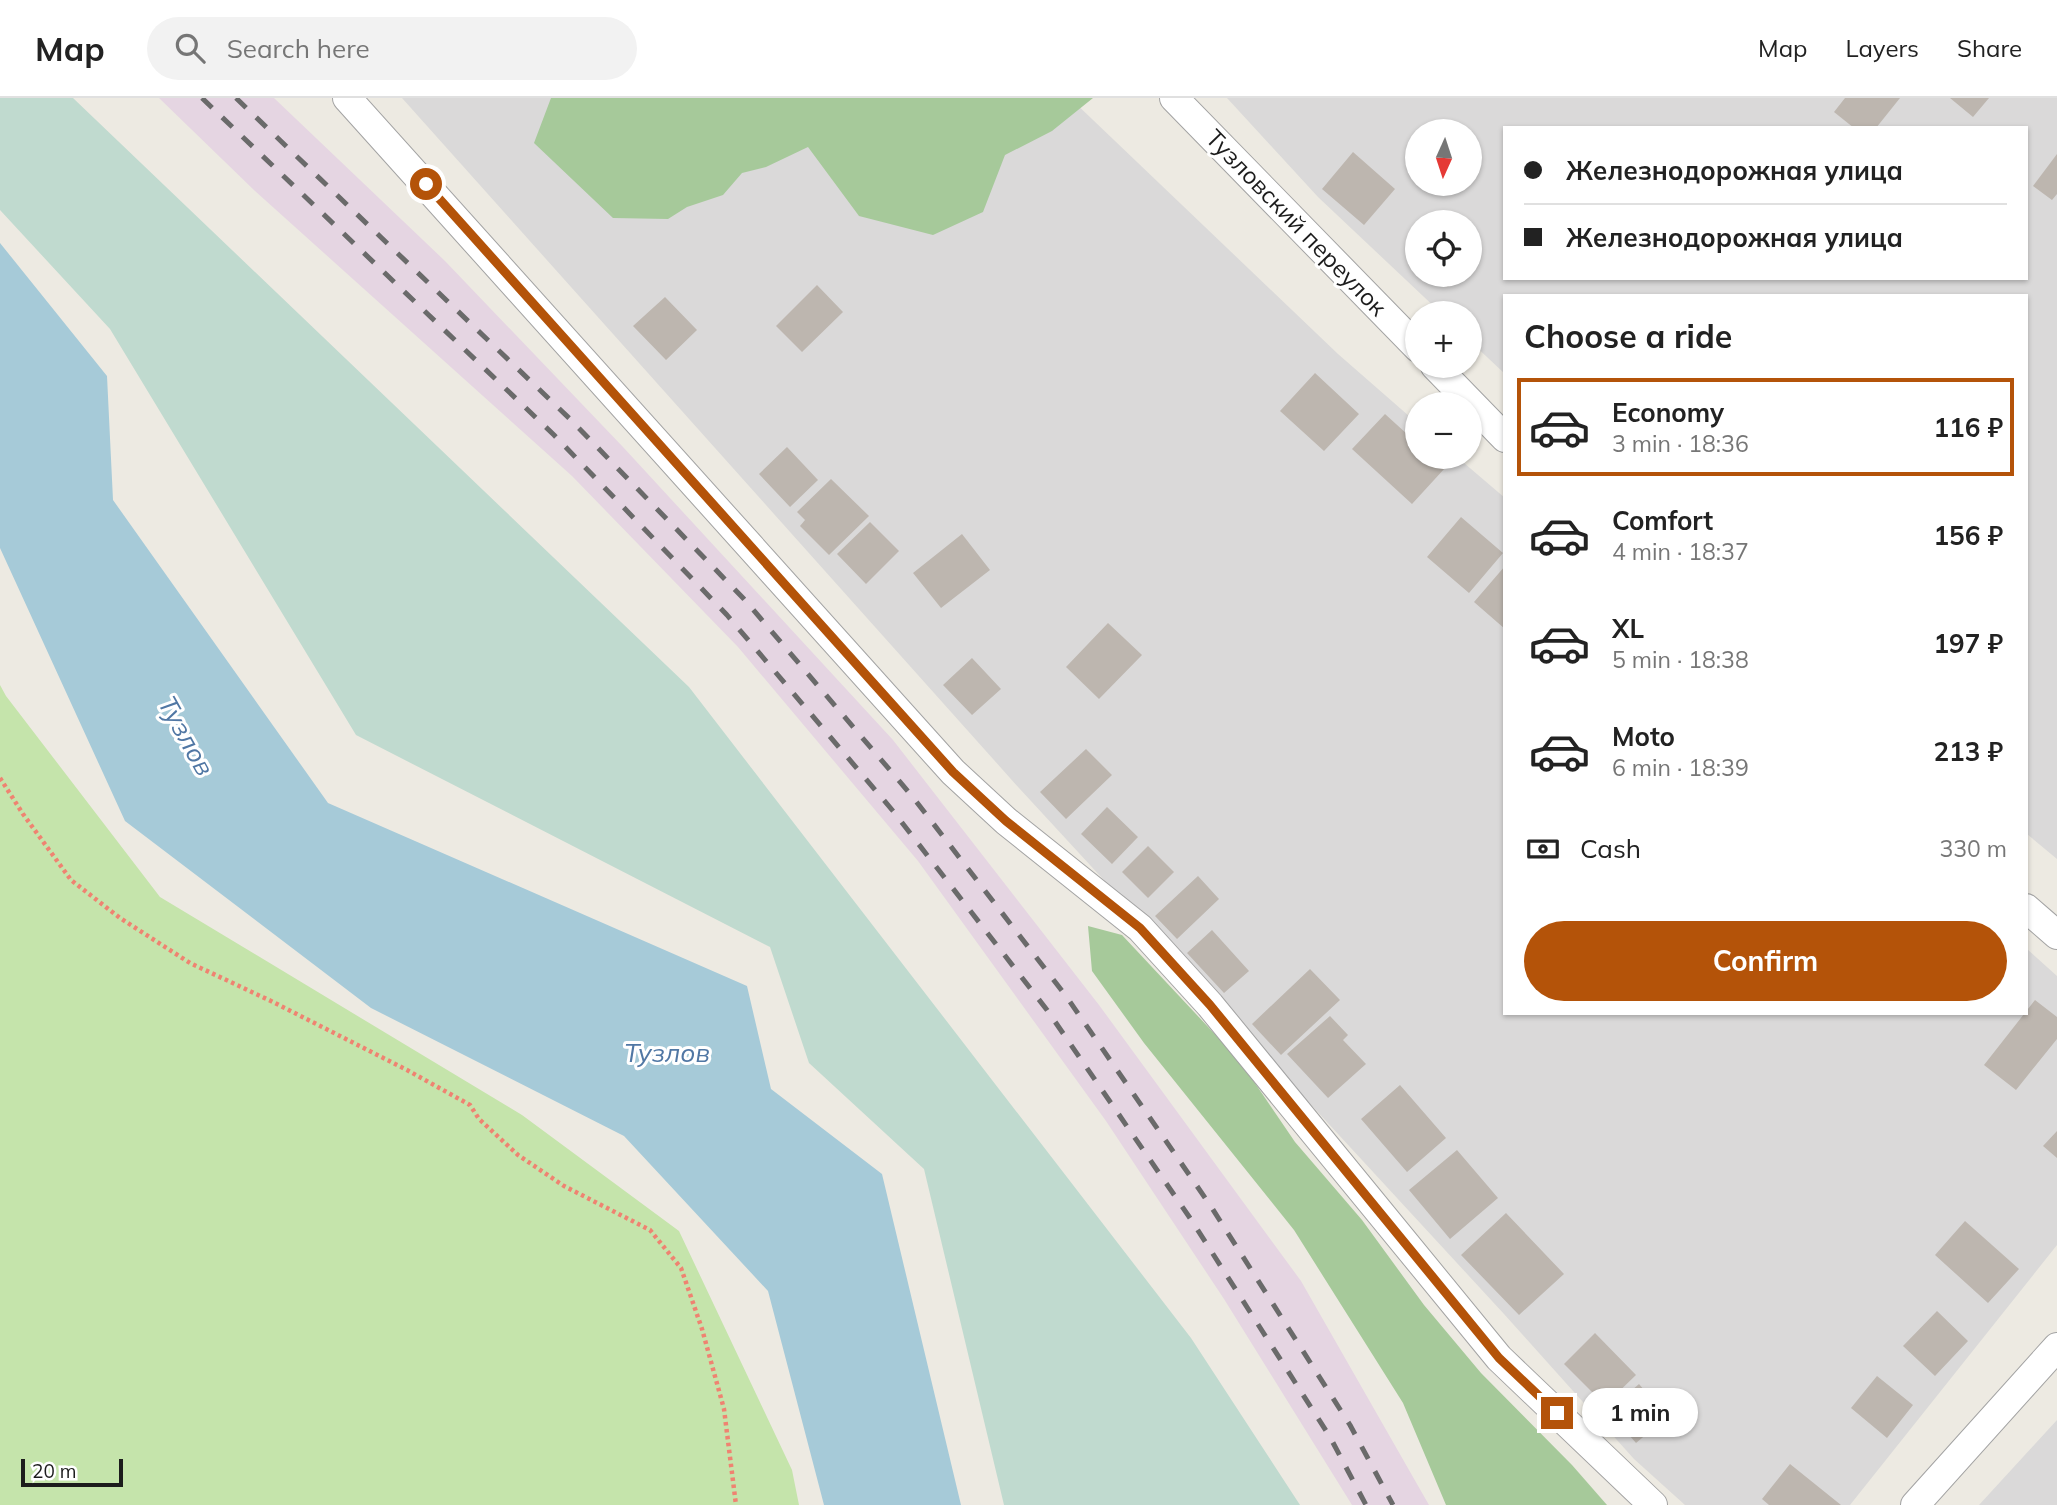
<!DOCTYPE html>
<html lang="en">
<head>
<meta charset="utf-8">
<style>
  body { margin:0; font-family:Mulish,sans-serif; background:#f2f2f2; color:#222; height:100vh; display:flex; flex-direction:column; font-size:26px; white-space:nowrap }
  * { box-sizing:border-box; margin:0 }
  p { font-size:23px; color:#767676 }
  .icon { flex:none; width:38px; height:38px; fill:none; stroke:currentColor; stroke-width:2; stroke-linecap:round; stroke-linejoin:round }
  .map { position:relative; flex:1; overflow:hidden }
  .panel { position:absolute; left:1503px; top:196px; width:525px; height:721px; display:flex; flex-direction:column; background:#fff; border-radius:0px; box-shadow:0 2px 5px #0004 }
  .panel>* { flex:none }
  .hud { position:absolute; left:1503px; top:28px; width:525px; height:154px; border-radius:0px; box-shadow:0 2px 5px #0004; display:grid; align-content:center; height:154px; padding:0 21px; background:#fff }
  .needle { width:46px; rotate:183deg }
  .tools { position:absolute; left:1405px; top:21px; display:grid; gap:14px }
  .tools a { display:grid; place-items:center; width:77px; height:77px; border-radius:50%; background:#fff; box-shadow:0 2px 5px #0004; font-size:35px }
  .scale { position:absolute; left:21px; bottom:18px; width:102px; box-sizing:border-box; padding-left:7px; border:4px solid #1c1c1c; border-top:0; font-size:19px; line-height:24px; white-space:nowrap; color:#1c1c1c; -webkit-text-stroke:5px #fff; paint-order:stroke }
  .end { position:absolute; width:32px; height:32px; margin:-16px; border:9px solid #b45309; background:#fff; box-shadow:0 0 0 4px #fff }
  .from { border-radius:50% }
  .bubble { position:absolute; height:49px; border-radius:24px; background:#fff; box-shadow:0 2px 5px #0004; font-size:23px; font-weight:700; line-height:49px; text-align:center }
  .hud b { display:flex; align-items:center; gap:24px; height:66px; font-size:26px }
  .hud b+b { border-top:2px solid #e0e0e0 }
  .hud i { width:18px; height:18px; background:#222 }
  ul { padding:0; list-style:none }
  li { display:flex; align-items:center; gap:21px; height:98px; margin:0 14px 10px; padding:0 7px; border:4px solid transparent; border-radius:0px }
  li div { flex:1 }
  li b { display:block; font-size:26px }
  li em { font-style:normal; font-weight:700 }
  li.on { border-color:#b45309 }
  li>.icon { width:63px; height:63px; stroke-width:1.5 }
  h2 { padding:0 21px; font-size:32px; line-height:84px }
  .pay { display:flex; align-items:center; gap:18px; height:77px; padding:0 21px; font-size:26px }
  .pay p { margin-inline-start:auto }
  .action { display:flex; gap:14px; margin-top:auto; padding:14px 21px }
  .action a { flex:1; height:80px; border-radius:42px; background:#b45309; color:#fff; font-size:28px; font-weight:700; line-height:80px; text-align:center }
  header { display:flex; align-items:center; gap:42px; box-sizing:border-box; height:98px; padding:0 35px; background:#fff; border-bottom:2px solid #e0e0e0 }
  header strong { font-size:33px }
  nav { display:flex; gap:38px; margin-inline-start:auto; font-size:24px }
  .search { width:490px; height:63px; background:#f2f2f2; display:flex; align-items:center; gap:18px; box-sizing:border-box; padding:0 24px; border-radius:38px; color:#767676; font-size:26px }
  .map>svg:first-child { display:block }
  .residential { fill:#dad9d9; fill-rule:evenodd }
  .industrial { fill:#e5d5e2 }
  .grass { fill:#c5e4ab }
  .forest { fill:#a6c99a }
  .wetland { fill:#c0dacf }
  .water { fill:#a6cad8 }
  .building { fill:#bdb6af }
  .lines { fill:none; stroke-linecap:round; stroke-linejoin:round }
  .street-casing { stroke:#a3a3a3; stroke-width:30 }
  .path { stroke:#ef8371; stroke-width:4.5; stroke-dasharray:3.5 3.5; stroke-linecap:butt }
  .street { stroke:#fff; stroke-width:28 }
  .rail { stroke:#6a6a6a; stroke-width:5; stroke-dasharray:14 14; stroke-linecap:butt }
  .route { stroke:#b45309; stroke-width:9 }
  .labels { text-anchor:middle; stroke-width:6; stroke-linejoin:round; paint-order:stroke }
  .street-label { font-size:24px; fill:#1c1c1c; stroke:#fff }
  .water-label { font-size:26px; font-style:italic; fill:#5077a4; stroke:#fff }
</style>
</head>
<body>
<header>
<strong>Map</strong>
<div class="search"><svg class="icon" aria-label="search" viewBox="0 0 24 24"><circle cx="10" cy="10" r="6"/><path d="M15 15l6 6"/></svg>Search here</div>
<nav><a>Map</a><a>Layers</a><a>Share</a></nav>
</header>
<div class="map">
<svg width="2057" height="1407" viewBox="0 0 2057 1407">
  <rect width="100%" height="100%" fill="#edeae2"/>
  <!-- residential -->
  <path class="residential" d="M402 0H1070L1338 256 1417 325 1418 359H1457L1505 400V915H2026L2027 851 2057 878V1147L1850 1407H1685L1634 1361 1504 1216 1019 690Z
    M1227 0H2057V761L2027 736 2026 198H1505V276L1470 243V215H1441L1318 99ZM1505 30H2026V180H1505ZM1418 33H1470V86H1418ZM1418 124H1470V177H1418Z
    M2057 1322V1407H1979Z"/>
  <!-- industrial -->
  <path class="industrial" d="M159 0H274L445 163 623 349 893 642 1099 907 1301 1183 1429 1407H1352L1224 1201 1106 1023 918 763 738 549 572 378 255 93Z"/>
  <!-- grass -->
  <path class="grass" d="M0 587 6 598 160 799 522 1017 679 1133 792 1372 799 1407H0Z"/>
  <!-- forest -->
  <path class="forest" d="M551 0H1093L1052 33 1005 57 983 114 933 137 859 118 808 49 766 69 742 75 723 97 687 109 668 121 613 120 534 45Z
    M1088 828 1122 837 1240 963 1295 1044 1362 1122 1424 1207 1481 1275 1572 1367 1607 1407H1446L1403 1305 1294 1132 1144 945 1092 873Z"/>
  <!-- wetland -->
  <path class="wetland" d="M0 0H73L689 589 1191 1240 1300 1407H1004L924 1071 809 965 770 849 356 637 110 231 0 112Z"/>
  <!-- water -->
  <path class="water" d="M0 145 107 278 113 402 328 705 747 888 771 991 882 1076 961 1407H824L768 1193 624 1038 371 910 125 723 0 450Z"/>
  <!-- building -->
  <path class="building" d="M1845 0H1900L1876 30H1854L1834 14Z
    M1950 0H1989L1973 19Z
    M1353 54 1395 91 1364 127 1322 91Z
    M2057 56V96L2052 102 2033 88Z
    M1418 146V165L1408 157Z
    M1433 177H1458L1448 189Z
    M817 187 843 214 802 254 776 228Z
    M665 199 697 232 666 262 633 228Z
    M1315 275 1359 316 1324 353 1280 313Z
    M1385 316 1418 346V359H1432L1445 370 1412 406 1352 351Z
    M787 349 818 382 790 409 759 376Z
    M831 381 869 418 829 457 800 428 805 422 797 414Z
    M1461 419 1503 455 1469 495 1427 459Z
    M870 424 899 453 866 486 837 456Z
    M962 436 990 472 941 510 913 475Z
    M1505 468V531L1474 504Z
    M1108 525 1142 557 1099 601 1066 569Z
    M972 560 1001 591 972 617 943 587Z
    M1086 651 1112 677 1066 721 1040 694Z
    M1107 709 1138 739 1112 766 1081 736Z
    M1148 748 1174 774 1148 800 1122 774Z
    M1198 778 1219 801 1177 841 1155 818Z
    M1212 832 1249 873 1224 895 1187 855Z
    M1310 871 1340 902 1281 957 1252 926Z
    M2035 902 2057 919V941L2016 992 1984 967Z
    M1330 918 1348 937 1343 942 1366 966 1328 1000 1287 956Z
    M1400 987 1446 1040 1407 1074 1361 1021Z
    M2057 1033V1060L2043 1048Z
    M1457 1052 1498 1100 1450 1141 1409 1092Z
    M1506 1115 1564 1176 1519 1217 1461 1157Z
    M1965 1123 2019 1171 1988 1205 1935 1157Z
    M1937 1213 1968 1243 1935 1278 1903 1248Z
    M1595 1235 1636 1277 1605 1307 1564 1266Z
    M1877 1278 1913 1307 1887 1340 1851 1310Z
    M1639 1286 1667 1319 1636 1345 1608 1313Z
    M1790 1366 1841 1407H1769L1762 1401Z"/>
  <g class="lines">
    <defs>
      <path id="street" d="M347 0 953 674 1006 723 1140 830 1210 907 1499 1260 1653 1407
        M1174 0 1418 250
        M1435 268 1505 340
        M2026 810 2057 837
        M1915 1407 2057 1249"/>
    </defs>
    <!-- street casing -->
    <use href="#street" class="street-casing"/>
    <!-- path -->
    <path class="path" d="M0 680 23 716 71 782 120 820 190 865 271 903 407 972 470 1007 479 1021 518 1057 564 1088 650 1132 681 1170 702 1231 724 1311 736 1407"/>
    <!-- street -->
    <use href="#street" class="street"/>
    <!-- rail -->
    <path class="rail" d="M202 0 554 337 727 517 893 713 1047 912 1190 1120 1330 1339 1366 1407
      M236 0 570 321 744 501 912 698 1066 898 1210 1107 1350 1327 1393 1407"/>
  </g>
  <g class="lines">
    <!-- route -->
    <path class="route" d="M426 86 953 674 1006 723 1140 830 1210 907 1499 1260 1557 1315"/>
  </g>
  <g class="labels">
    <!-- street labels -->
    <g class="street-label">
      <text transform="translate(1296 125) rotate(46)" y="8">Тузловский переулок</text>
    </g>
    <!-- water labels -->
    <g class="water-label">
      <text transform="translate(186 638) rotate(61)" y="9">Тузлов</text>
      <text x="667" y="964">Тузлов</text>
    </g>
  </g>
</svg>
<div class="tools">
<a><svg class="needle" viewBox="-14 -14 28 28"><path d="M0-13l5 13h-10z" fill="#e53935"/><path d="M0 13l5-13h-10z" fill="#767676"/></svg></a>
<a><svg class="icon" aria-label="locate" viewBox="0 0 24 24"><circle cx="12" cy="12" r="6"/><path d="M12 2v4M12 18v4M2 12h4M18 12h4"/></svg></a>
<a>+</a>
<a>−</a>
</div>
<div class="scale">20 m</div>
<i class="end from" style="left:426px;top:86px"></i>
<i class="end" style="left:1557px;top:1315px"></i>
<div class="bubble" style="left:1582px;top:1290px;width:116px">1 min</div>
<div class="hud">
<b><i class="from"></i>Железнодорожная улица</b>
<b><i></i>Железнодорожная улица</b>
</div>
<section class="panel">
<h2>Choose a ride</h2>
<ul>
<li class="on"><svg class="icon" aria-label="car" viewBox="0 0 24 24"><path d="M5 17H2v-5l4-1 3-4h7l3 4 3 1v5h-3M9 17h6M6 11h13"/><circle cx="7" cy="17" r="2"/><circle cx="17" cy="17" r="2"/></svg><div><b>Economy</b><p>3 min · 18:36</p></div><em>116 ₽</em></li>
<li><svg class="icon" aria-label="car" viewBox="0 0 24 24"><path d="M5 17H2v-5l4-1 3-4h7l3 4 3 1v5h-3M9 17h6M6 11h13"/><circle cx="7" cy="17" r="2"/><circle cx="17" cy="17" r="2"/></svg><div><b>Comfort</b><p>4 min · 18:37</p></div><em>156 ₽</em></li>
<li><svg class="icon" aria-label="car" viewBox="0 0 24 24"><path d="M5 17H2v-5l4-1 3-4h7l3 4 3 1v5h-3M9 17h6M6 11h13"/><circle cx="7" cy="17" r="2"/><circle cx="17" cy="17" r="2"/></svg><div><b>XL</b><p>5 min · 18:38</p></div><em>197 ₽</em></li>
<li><svg class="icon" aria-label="car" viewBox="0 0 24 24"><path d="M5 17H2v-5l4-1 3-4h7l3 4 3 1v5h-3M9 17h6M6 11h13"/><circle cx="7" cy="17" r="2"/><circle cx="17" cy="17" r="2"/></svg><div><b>Moto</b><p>6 min · 18:39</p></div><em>213 ₽</em></li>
</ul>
<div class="pay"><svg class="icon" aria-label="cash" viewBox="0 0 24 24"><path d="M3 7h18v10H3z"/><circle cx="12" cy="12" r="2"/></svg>Cash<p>330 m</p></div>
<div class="action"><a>Confirm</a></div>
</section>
</div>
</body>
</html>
